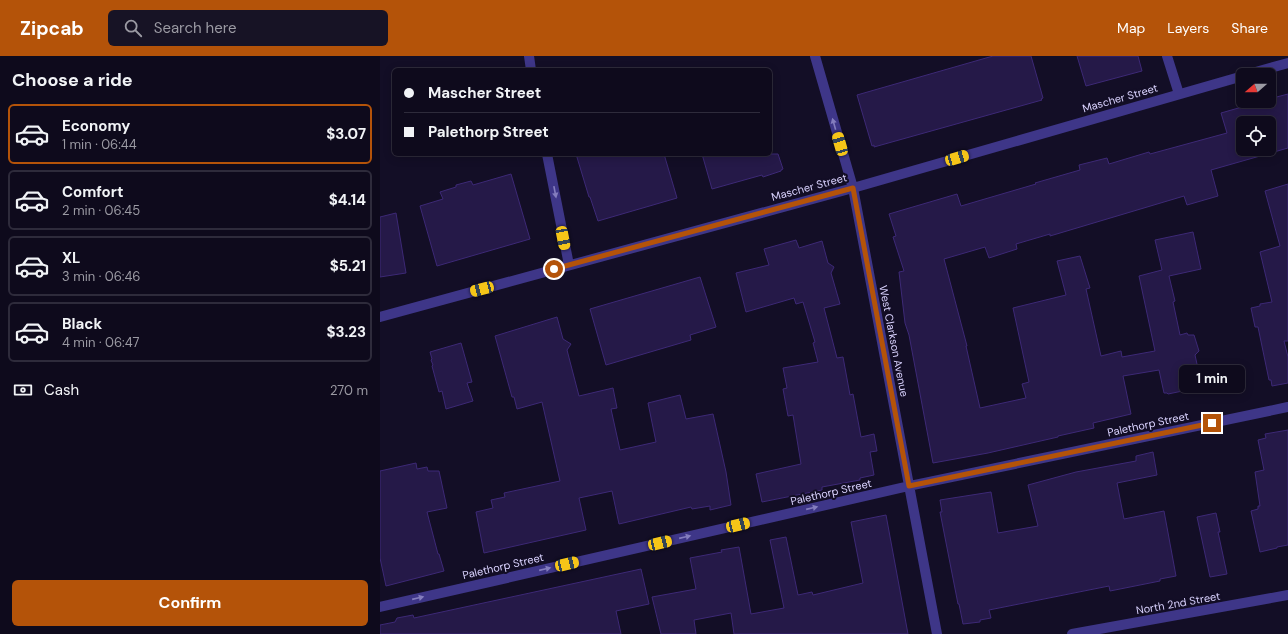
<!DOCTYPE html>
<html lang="en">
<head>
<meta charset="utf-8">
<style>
  body { margin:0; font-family:"DM Sans",sans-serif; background:#171325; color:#f1f3f6; height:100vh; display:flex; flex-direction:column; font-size:15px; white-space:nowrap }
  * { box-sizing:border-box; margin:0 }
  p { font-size:13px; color:#9b9aa3 }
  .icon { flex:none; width:22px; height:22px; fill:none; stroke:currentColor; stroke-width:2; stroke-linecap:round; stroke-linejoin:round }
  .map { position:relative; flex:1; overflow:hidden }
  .panel { display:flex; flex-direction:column; background:#0e0a1c; width:380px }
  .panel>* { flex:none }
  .top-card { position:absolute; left:12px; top:12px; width:380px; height:88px; border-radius:6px; box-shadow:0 2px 10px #0003,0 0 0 1px #2e2b3b; display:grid; align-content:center; height:88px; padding:0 12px; background:#0e0a1c }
  .needle { width:26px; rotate:250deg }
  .buttons { position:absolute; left:856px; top:12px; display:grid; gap:8px }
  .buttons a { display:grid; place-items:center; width:40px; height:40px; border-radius:6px; background:#0e0a1c; box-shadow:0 2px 10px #0003,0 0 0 1px #2e2b3b; font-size:20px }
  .end { position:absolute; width:18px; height:18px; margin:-9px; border:5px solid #b45309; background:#fff; box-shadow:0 0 0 2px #fff }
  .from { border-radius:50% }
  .bubble { position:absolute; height:28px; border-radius:6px; background:#0e0a1c; box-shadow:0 2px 10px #0003,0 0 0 1px #2e2b3b; font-size:13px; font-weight:700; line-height:28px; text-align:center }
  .car { position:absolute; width:12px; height:24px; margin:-12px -6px; border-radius:5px; box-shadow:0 0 3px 1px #0007; background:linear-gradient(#f5c518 24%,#345 0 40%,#f5c518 0 76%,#345 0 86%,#f5c518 0) }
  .top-card b { display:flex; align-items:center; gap:14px; height:38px; font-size:15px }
  .top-card b+b { border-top:1px solid #2e2b3b }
  .top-card i { width:10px; height:10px; background:#f1f3f6 }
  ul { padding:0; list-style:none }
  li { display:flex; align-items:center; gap:12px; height:60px; margin:0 8px 6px; padding:0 4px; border:2px solid #2e2b3b; border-radius:6px }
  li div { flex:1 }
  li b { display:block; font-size:15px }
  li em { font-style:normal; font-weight:700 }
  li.current { border-color:#b45309 }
  li>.icon { width:36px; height:36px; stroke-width:1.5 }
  h2 { padding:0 12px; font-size:18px; line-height:48px }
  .pay { display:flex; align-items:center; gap:10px; height:44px; padding:0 12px; font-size:15px }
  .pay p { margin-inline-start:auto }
  .primary-button { display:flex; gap:8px; margin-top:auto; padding:8px 12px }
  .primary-button a { flex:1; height:46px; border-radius:6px; background:#b45309; color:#fff; font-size:16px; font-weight:700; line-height:46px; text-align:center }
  header { display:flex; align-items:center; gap:24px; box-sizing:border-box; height:56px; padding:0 20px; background:#b45309; color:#fff }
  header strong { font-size:19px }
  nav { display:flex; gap:22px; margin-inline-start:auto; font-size:14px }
  .search { width:280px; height:36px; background:#171325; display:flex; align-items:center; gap:10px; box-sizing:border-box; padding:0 14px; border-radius:6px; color:#9b9aa3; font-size:15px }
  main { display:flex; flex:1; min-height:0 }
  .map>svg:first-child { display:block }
  .building { fill:#251948; stroke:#3d2976; fill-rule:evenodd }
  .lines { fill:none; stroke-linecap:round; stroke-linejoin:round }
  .minor { stroke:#3e3688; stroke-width:10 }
  .oneway { fill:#847dbe }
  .route { stroke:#b45309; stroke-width:5 }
  .labels { text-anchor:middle; stroke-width:4; stroke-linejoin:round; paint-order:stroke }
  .street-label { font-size:11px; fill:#dad3ff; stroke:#130e26 }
</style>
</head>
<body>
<header>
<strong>Zipcab</strong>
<div class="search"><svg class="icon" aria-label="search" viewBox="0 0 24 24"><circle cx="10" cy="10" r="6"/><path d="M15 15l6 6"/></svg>Search here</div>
<nav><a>Map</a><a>Layers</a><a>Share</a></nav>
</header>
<main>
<section class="panel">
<h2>Choose a ride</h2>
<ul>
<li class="current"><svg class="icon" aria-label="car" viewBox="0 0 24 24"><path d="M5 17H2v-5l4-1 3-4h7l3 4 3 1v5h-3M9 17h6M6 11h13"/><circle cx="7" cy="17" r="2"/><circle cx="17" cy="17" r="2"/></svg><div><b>Economy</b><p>1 min · 06:44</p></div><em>$3.07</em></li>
<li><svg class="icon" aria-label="car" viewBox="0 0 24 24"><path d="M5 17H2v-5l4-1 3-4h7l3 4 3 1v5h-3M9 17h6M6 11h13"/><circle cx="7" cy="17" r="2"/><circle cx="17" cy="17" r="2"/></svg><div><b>Comfort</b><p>2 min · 06:45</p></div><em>$4.14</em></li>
<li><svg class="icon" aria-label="car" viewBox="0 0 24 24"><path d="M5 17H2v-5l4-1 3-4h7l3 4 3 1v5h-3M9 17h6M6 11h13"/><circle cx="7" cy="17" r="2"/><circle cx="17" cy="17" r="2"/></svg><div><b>XL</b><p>3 min · 06:46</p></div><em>$5.21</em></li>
<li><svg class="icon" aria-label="car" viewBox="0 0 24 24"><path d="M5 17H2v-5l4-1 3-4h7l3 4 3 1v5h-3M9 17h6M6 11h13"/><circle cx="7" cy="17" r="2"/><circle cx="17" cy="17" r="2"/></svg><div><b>Black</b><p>4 min · 06:47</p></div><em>$3.23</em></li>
</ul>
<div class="pay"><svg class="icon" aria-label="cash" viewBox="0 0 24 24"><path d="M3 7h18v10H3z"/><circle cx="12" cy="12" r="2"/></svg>Cash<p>270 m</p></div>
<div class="primary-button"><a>Confirm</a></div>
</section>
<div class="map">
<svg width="908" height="578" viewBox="0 0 908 578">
  <rect width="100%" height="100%" fill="#130e26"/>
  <!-- building -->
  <path class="building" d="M613 0H651L663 42 661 43 662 44 494 91V89L492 90 477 39Z
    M697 0H758L762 15 706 30Z
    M908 38V92L831 114 838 140 807 149 804 140 670 180V178L636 188 637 193 609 202 605 191 564 203 587 290H586L600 352 646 342 642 328 649 326 633 252 686 239 677 205 700 200 710 232 706 233 721 300 741 295 742 301 775 295 759 220 782 214 775 184 813 176 821 213 789 220 795 245 793 246 800 279 807 277 808 279H814L819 295 815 299 822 331 788 338 787 337H784L779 314 743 320 751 358 713 367 714 372 678 380V381L608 397 553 407 529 279 525 267 519 216 524 215 513 181 516 180 509 158 577 138 581 150 656 128 655 127 700 114 699 109 727 102 729 108 769 96 770 98 847 77 841 57 883 45H889V43ZM863 67H889V93H863Z
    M196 98H284L297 142 218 165 210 141H209Z
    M322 98H398L403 113 401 114V115L383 121 382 119 332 133Z
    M131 118 150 183 57 210 40 150 63 143 60 136 76 131V129L91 125 93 129Z
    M908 128V285H904L908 301V327L892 330 891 324H889L878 271H875L871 252 880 250V248L892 246 880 196 900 190 885 135Z
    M16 157 26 217 0 221V161Z
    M416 184 419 192 442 185 448 207 454 211 451 217 460 248 444 252 457 302 463 301 470 339 473 338 481 381 494 378 497 395 490 396 494 419 480 422V424L442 431V434L382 446 376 418 421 408 413 359 408 360 403 333 407 332 403 312 438 306 433 287 435 286 423 246 416 248 414 242 366 256 356 217 389 209 384 193Z
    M320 221 336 271 310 279 311 284 226 309 210 253Z
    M177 261 183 283 191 288 187 294 199 340 233 332 237 352 231 353 240 394 276 386 268 347 300 339 306 363 333 358 346 416 351 449 330 454V450L312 453 311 451 239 468 232 435 199 442 206 474 104 497 96 456 113 452 111 444 125 441 124 437 180 425 162 346 137 353 134 341H132L115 280Z
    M81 287 92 326 87 327 93 345 66 353 62 335 59 336 52 310 53 309 51 304 52 303 50 296Z
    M908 374V489L897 491V492L880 496 871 455 878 453V450H880L875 416 884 414 878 384 886 382 885 378Z
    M773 396 777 419 737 427 744 463 784 455 796 520 780 523V525L730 535 729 530 609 554 611 562 600 564V566L583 568 579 548H578L560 456H562L560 444 611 436 618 477 658 470 648 429 696 416 756 405V400Z
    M36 407 37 413 47 411 48 415H59L67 452 47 456 58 498H59L64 515 6 530 0 502V415Z
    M836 457 840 476H838L847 518 830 521 817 461Z
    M506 459 528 578H354L351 557 314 564 316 578H281L272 541 316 533 310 502 342 496 341 494 359 491 371 558 404 552 390 484 406 481 418 539 432 536 433 539 483 527 471 466Z
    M261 513 269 548 236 555 241 578H0V569L15 566 17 562 33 559 34 562Z"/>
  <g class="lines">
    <!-- minor -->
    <path class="minor" d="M149 0 151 14
      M435 0 473 132 557 578
      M787 0 799 38
      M865 19 908 7
      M167 98 189 209
      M0 261 473 132 863 20
      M0 551 529 430 908 351
      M692 578 908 539"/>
  </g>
  <!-- one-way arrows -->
  <defs><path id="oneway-solid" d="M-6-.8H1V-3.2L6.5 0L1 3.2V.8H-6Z"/></defs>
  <g class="oneway">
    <use href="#oneway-solid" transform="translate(454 68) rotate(-106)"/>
    <use href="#oneway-solid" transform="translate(175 136) rotate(79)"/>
    <use href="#oneway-solid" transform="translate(432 452) rotate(-13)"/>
    <use href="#oneway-solid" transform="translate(305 481) rotate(-13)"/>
    <use href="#oneway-solid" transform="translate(165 513) rotate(-13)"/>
    <use href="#oneway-solid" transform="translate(38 542) rotate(-13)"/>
  </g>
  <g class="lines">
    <!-- route -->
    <path class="route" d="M174 213 473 132 529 430 832 367"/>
  </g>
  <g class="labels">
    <!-- street labels -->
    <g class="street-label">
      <text transform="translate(740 42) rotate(-16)" y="4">Mascher Street</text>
      <text transform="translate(429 131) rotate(-15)" y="4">Mascher Street</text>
      <text transform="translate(514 285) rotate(79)" y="4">West Clarkson Avenue</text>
      <text transform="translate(768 368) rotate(-12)" y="4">Palethorp Street</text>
      <text transform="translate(451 436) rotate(-13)" y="4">Palethorp Street</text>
      <text transform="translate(123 510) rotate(-13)" y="4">Palethorp Street</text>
      <text transform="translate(798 547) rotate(-10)" y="4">North 2nd Street</text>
    </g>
  </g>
</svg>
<div class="buttons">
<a><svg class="needle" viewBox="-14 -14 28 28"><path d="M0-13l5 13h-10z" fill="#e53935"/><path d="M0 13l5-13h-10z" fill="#9b9aa3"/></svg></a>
<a><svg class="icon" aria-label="locate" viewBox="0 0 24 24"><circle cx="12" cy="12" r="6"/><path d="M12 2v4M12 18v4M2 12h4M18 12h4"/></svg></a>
</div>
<i class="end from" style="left:174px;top:213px"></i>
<i class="end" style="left:832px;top:367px"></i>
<div class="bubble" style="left:799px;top:309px;width:66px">1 min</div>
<i class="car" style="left:460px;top:88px;rotate:344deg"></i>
<i class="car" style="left:577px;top:102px;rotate:74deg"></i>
<i class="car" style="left:183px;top:182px;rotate:169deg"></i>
<i class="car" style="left:102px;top:233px;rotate:255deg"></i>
<i class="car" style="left:358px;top:469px;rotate:77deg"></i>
<i class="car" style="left:280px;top:487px;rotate:77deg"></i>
<i class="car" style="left:187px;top:508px;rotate:77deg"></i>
<div class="top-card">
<b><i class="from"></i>Mascher Street</b>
<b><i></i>Palethorp Street</b>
</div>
</div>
</main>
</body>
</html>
